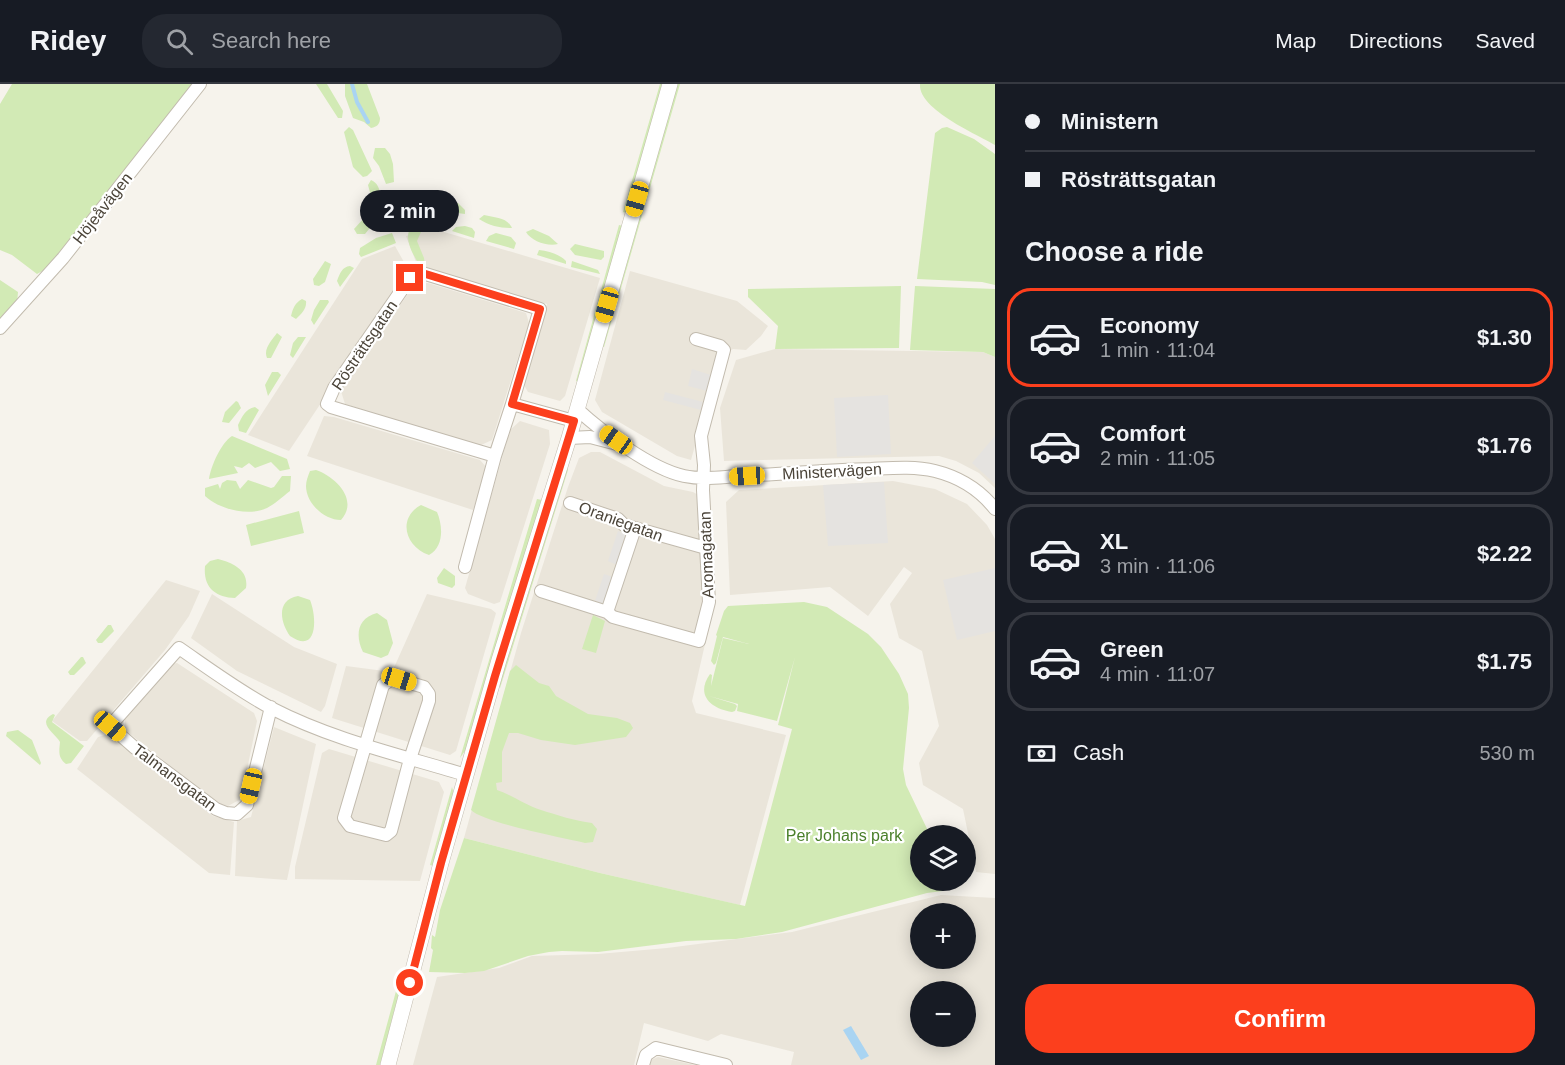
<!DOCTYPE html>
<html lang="en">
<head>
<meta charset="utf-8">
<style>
  body { margin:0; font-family:Arial,sans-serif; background:#242831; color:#f1f3f6; height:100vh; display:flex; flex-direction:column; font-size:22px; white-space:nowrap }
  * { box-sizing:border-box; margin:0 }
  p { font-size:20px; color:#9ea1a6 }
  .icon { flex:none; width:33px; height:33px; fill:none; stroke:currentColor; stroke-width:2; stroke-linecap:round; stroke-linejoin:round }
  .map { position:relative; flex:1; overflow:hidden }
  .panel { display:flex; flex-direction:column; background:#171b24; width:570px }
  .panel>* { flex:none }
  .hud { display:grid; align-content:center; height:132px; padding:0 30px; background:#171b24 }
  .buttons { position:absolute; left:910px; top:741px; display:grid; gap:12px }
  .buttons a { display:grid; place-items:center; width:66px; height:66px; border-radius:50%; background:#171b24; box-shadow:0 3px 15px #0003; font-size:30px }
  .end { position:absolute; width:27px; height:27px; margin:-14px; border:8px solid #fc3f1d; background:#fff; box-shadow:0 0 0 3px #fff }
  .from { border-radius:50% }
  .bubble { position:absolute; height:42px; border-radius:21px; background:#171b24; box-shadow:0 3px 15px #0003; font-size:20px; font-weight:700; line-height:42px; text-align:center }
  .car { position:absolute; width:18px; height:36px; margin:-18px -9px; border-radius:8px; box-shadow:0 0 4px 2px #0007; background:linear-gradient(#f5c518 24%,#345 0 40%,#f5c518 0 76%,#345 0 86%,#f5c518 0) }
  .hud b { display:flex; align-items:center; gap:21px; height:57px; font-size:22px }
  .hud b+b { border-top:2px solid #363941 }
  .hud i { width:15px; height:15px; background:#f1f3f6 }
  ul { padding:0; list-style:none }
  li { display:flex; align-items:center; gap:18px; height:99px; margin:0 12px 9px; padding:0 18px; border:3px solid #363941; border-radius:24px }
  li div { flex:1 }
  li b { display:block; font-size:22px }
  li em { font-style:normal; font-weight:700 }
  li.selected { border-color:#fc3f1d }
  li>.icon { width:54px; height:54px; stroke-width:1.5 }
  h2 { padding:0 30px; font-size:27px; line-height:72px }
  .pay { display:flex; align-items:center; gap:15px; height:66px; padding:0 30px; font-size:22px }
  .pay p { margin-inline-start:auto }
  .button { display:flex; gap:12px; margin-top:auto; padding:12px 30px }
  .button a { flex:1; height:69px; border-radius:24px; background:#fc3f1d; color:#fff; font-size:24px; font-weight:700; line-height:69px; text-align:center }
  header { display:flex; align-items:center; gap:36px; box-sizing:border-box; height:84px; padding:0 30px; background:#171b24; border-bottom:2px solid #363941 }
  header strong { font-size:28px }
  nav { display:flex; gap:33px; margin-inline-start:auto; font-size:21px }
  .search { width:420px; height:54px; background:#242831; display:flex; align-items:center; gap:15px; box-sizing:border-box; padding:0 21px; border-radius:24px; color:#9ea1a6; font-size:22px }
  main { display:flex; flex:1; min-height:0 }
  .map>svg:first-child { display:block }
  .residential { fill:#eae5da; fill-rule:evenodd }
  .green { fill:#d2eab5 }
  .parking { fill:#e5e3e0 }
  .water { fill:#a9d4f2 }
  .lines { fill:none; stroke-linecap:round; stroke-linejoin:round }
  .stream { stroke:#a9d4f2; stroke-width:4 }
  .minor-casing { stroke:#c2bbae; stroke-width:14 }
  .tertiary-casing { stroke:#c2bbae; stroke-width:16 }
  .minor { stroke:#fff; stroke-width:12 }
  .tertiary { stroke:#fff; stroke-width:15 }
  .route { stroke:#fc3f1d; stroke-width:8 }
  .labels { text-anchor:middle; stroke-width:4.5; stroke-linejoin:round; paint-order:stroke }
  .street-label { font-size:16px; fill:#4b4439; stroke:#fff }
  .park-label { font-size:16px; fill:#4a7f2a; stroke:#fff }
</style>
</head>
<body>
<header>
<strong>Ridey</strong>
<div class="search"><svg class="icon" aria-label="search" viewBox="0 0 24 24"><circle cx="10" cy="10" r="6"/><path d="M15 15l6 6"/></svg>Search here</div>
<nav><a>Map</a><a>Directions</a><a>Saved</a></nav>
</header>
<main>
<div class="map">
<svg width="995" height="981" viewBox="0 0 995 981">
  <rect width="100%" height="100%" fill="#f6f3ec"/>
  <!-- residential -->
  <path class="residential" d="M434 145 600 194 565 312 560 317 528 308 524 301 547 220 418 183 406 152Z
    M395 162 409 187 289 367 248 351 362 175Z
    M630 187 737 217 768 242 761 252 746 266 733 265 720 272 691 376 677 372 602 328 595 316Z
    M416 199H428L526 229 529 239 492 356 479 362 345 320 340 304Z
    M775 265 983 268 995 273V404L979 389 956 377 939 372 724 377 720 324 736 276Z
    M324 332 334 333 480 376 487 384 473 426 307 372Z
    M520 337 549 346 550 360 500 518 494 520 468 510 465 504 510 346Z
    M591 368H600L664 402 693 408 700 412 711 534 692 617 696 629 786 651 740 821 600 789 464 754 521 549 568 403 579 374Z
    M893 397 935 405 967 420 987 441 995 455V790L976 788 963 725 923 701 919 679 939 642 922 567 899 554 890 520 912 489 904 483 868 532 830 503 730 511 726 418 739 406Z
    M166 496 200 507 189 532 165 566 87 657H80L52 637Z
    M212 510 294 563 337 580 325 622 321 628 237 587 191 554Z
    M427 510 491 525 496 529 456 667 450 671 332 634 346 582 392 588Z
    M177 579 254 629 257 637 241 715 228 722 216 718 125 646V633L167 581Z
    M274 643 316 660 287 796 235 792 237 737 251 733Z
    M109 650 213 732 234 738 230 791 209 789 77 685 98 653Z
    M329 665 439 698 444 708 420 797 295 795V783L322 669Z
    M941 811 995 814V981H791L794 968 721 950 708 957 644 939 634 981H413L437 893 499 884 532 872 598 870 667 864 792 848ZM921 830H966V874H921ZM921 908H966V952H921Z
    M658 973 695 981H650L651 976Z"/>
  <!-- green -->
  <path class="green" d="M12 0H193L46 185 37 190 12 171 0 166V20Z
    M316 0H327L343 27 342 34H338Z
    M345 0H367L380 34C380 40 377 43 371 44L364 38 353 34 345 12Z
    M660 0H663L626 129 623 128Z
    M676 0H680L604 263 601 262Z
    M920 0H995V61C976 50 918 25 920 0Z
    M349 43 353 46 372 87 367 92 363 93 353 83 344 48Z
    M947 43 974 55 995 70V201L982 198 917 195 935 49 942 44Z
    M375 64H385L390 70 393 80 394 98 386 100 379 82 373 74Z
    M371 96C378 99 379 104 381 112 387 133 377 135 365 150H357L354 145 374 123 368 101Z
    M405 108C427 116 434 119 458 119L465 126V130L435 126H409L396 118 397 110Z
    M484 131C495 134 507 133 512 144 500 144 490 142 479 135Z
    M424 135 429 137 433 143 421 148 417 157 424 174 425 182H420C409 164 398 144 424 135Z
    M619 141 623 142 578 298 576 297Z
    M465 142 472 144 475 148 474 154 452 147 456 143Z
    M533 145 549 152 558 160C548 163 531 157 526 148Z
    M392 149 396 159 361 173 359 170 360 164 376 154Z
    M496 149 511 153 516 159 514 165 486 157 489 152Z
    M575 160 604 167V173L601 176 575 171 570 165Z
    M539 166C549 167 559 170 566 177V180L537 171Z
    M325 177 331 180 325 198 319 202 314 201 313 195Z
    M572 177 598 186 600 190 571 183Z
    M350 182 354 184 340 203 337 197C340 189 342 183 350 182Z
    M0 196 18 208 17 219 0 240Z
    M901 202 899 264 775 265 778 242 748 213V205Z
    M915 202 995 205V273L983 268 910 266Z
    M302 215 306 217C307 225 301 230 296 235L291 232C293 224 295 219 302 215Z
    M320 216H328L329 218 314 241 311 236 314 226Z
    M277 249 282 253 271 274H267C263 265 272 256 277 249Z
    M298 253H306L293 274 290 271 293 259Z
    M272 288H278L281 291 268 312 265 301Z
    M236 317 238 318 241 324 229 339 222 338 225 328Z
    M255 323 259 326 246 349 239 347 238 341C242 333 245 325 255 323Z
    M232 352 287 375 290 385 280 387 271 378 255 384 249 379 242 384 234 382 238 389 209 395C211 382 221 359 232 352Z
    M567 384 568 386 500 604 498 600Z
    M316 386C336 393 359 416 341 436 324 436 306 419 306 402 306 397 308 392 310 387Z
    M282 392H291L290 407C282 413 275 420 267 424 248 433 219 425 205 412V404L218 400 220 405 222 399 227 396 236 397 240 405 248 396 271 404 274 403Z
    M537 415 542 416 467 664 460 674Z
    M421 421 437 428C443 442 444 463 429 471 405 463 397 434 421 421Z
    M299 427 304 449 251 462 246 441Z
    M218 475C233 479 249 486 246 504L235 514C215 513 203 503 205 482L210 477Z
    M444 484 455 492V501L452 504 438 499 437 494Z
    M298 512 310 516C317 533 318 571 290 552 280 538 276 516 298 512Z
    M804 518 827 523 868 550 881 563 899 590 908 610 909 624 903 685 906 701 930 751 921 752V796L941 797 943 807 927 809 782 848 736 855 686 857 598 868 562 867 549 868 528 872 484 887 465 889 429 888 433 866 431 864 432 851 435 853 440 826 464 754 600 789 745 822 792 645 778 641 795 573 777 637 737 627 738 620 709 612 735 620 737 622 735 627 732 628C711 625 695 611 710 590L712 591 711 602 723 554 749 560 723 553 716 579 714 581 711 577 717 552 716 551 724 527 728 522Z
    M377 529 387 536 393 559 388 571 381 574 363 568C355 552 357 534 377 529Z
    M593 531 605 537 596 569 582 565Z
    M108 541H111L114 547 102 559H98L96 556Z
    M81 573H83L86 579 74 591H70L68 588Z
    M516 581 539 599 549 602 556 612 588 630 617 634 630 639 633 644 626 653 575 661 541 656 518 649H509L502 668V698L496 699 497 706C512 711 525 721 541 726 557 731 575 737 592 739L597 745 593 758 585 759C564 754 484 739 471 726L510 587Z
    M53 630 55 631 52 638 84 662 71 679 66 680C58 674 59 668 60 658 55 649 36 639 53 630Z
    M18 646 32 656 41 679 40 681 6 652 7 648Z
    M452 703 454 710 433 782 430 781Z
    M402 885 405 886 380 981H376Z"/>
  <!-- parking -->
  <path class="parking" d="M692 285 711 291 707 307 688 302Z
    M665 308 703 318 701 326 663 316Z
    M888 311 891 370 837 373 834 314Z
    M995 352V400L972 379Z
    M884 398 888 459 828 462 823 401Z
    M618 447 627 451 617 481 608 477Z
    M995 484V547L957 556 943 496Z
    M604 490 613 493 604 520 595 517Z"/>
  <!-- water -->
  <path class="water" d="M851 942 869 972 861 976 843 946Z"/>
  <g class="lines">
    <!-- stream -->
    <path class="stream" d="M352 0 357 18 368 38"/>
    <defs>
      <path id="minor" d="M0 244 63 174 200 0
        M577 325C602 348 651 385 684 392 703 396 720 393 739 392 783 390 827 386 871 385 892 384 914 382 935 387 959 393 980 406 995 425
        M569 354 590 353 617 360
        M495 372 512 320
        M570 419 618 435 624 441 706 464
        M465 483 495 372 331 323 327 320 334 304 410 194 419 188 540 225 512 320 574 337
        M541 507 607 528 613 533 699 557 709 518 703 406 704 381 701 352 724 266 720 262 696 255
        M607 528 635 444
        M393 594 424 603 429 610V617L410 675 391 747 386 751 350 742 344 734 383 601Z
        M271 623 247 721 237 730 226 729 216 725 135 664 110 642 179 564C208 584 239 607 271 624 333 656 400 671 466 691
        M643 981 646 971 656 964 726 981"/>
      <path id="tertiary" d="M388 981 441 779 499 576 569 354 670 0"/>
    </defs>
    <!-- minor casing -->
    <use href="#minor" class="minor-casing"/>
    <!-- tertiary casing -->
    <use href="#tertiary" class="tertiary-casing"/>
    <!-- minor -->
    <use href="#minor" class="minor"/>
    <!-- tertiary -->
    <use href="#tertiary" class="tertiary"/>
  </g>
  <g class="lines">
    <!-- route -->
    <path class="route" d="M410 194 419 188 540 225 512 320 574 337 495 592 441 779 410 899"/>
  </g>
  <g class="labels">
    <!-- street labels -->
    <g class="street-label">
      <text transform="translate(102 124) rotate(-52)" y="6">Höjeåvägen</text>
      <text transform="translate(364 261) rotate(-56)" y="6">Rösträttsgatan</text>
      <text transform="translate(832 387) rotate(-3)" y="6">Ministervägen</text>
      <text transform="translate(621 437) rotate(20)" y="6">Oraniegatan</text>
      <text transform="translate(706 471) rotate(-92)" y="6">Aromagatan</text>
      <text transform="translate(175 693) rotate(37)" y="6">Talmansgatan</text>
    </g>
    <!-- park labels -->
    <g class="park-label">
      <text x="844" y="757">Per Johans park</text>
    </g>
  </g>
</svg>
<div class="buttons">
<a><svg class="icon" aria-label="layers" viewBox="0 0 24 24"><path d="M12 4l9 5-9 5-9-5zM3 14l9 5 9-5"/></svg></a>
<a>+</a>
<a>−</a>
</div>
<i class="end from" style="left:410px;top:899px"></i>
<i class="end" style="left:410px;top:194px"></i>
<div class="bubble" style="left:360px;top:106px;width:99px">2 min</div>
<i class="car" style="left:637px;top:115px;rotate:196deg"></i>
<i class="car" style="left:607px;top:221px;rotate:196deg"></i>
<i class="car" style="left:616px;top:356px;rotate:305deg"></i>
<i class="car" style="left:747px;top:392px;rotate:267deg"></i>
<i class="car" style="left:399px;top:595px;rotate:107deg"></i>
<i class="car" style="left:110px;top:642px;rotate:131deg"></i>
<i class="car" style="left:251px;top:702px;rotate:193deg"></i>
</div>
<section class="panel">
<div class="hud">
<b><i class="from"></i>Ministern</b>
<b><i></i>Rösträttsgatan</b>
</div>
<h2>Choose a ride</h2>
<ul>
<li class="selected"><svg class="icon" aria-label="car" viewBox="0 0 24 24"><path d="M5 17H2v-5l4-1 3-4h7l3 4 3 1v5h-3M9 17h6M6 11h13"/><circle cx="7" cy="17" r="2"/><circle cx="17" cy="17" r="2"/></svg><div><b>Economy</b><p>1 min · 11:04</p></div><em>$1.30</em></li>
<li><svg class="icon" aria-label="car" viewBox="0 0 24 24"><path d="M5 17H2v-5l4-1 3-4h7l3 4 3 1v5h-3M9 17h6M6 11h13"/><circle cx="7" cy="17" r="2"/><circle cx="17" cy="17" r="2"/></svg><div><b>Comfort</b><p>2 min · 11:05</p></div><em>$1.76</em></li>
<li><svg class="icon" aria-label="car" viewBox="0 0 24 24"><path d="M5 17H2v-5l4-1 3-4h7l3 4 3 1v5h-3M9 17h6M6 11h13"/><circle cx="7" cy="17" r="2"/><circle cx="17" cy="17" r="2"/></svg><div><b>XL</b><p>3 min · 11:06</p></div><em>$2.22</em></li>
<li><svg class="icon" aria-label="car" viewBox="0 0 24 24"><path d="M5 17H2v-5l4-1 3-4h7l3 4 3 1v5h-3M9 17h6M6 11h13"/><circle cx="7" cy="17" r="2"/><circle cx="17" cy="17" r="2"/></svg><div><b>Green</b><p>4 min · 11:07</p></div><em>$1.75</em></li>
</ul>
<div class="pay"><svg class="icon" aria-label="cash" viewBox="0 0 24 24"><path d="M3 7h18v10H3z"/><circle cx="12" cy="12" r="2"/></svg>Cash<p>530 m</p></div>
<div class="button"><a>Confirm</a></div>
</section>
</main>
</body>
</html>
